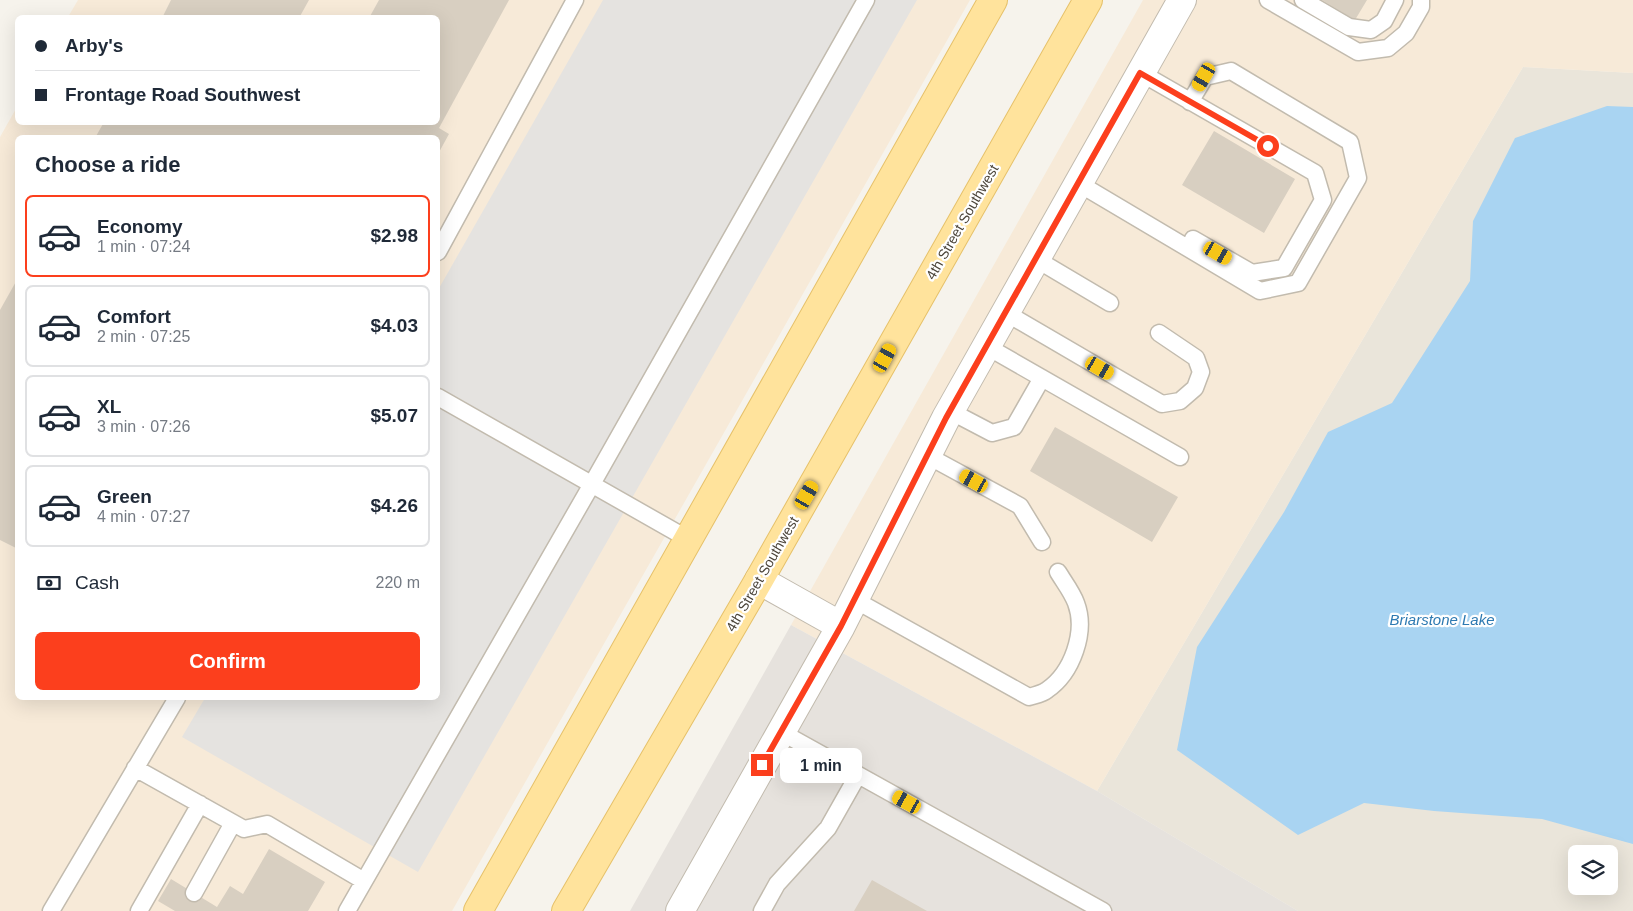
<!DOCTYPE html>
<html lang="en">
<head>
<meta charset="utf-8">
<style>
  body { margin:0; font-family:Arial,sans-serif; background:#f2f2f3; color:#1f2937; height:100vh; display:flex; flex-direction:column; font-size:19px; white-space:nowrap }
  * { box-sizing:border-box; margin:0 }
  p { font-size:16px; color:#747a83 }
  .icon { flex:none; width:28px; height:28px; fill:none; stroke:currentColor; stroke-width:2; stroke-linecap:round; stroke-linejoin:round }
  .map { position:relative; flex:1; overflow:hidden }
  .side { position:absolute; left:15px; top:135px; width:425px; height:565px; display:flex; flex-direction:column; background:#fff; border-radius:8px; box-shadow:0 5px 20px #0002 }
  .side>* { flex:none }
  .banner { position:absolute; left:15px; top:15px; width:425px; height:110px; border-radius:8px; box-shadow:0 5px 20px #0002; display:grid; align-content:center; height:110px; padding:0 20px; background:#fff }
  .buttons { position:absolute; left:1568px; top:845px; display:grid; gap:10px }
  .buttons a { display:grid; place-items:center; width:50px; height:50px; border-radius:8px; background:#fff; box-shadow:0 5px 20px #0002; font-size:25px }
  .end { position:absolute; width:22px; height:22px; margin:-11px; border:6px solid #fc3f1d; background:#fff; box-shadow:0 0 0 2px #fff }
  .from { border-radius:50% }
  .bubble { position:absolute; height:35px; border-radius:8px; background:#fff; box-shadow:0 5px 20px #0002; font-size:16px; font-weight:700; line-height:35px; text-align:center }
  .car { position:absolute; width:15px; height:30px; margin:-15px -8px; border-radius:6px; box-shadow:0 0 4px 1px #0007; background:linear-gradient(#f5c518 24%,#345 0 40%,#f5c518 0 76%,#345 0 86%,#f5c518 0) }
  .banner b { display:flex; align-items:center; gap:18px; height:48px; font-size:19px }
  .banner b+b { border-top:1px solid #e0e1e3 }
  .banner i { width:12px; height:12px; background:#1f2937 }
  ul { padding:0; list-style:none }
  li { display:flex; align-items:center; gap:15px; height:82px; margin:0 10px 8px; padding:0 10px; border:2px solid #e0e1e3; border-radius:8px }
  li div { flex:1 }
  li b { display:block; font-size:19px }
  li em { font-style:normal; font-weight:700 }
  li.on { border-color:#fc3f1d }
  li>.icon { width:45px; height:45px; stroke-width:1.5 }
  h2 { padding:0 20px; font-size:22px; line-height:60px }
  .pay { display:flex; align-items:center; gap:12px; height:55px; padding:0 20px; font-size:19px }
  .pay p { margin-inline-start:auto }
  .primary-button { display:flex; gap:10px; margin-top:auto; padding:10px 20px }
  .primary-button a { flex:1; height:58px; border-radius:8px; background:#fc3f1d; color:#fff; font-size:20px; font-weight:700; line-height:58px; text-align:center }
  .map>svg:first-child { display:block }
  .residential { fill:#eae5da; fill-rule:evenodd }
  .commercial { fill:#f7ead8; fill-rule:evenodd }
  .industrial { fill:#e6e2dd }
  .parking { fill:#e5e3e0 }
  .water { fill:#a9d4f2 }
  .building { fill:#d8cfc1 }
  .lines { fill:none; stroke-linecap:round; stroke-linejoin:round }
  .service-casing { stroke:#c2bbae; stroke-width:19 }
  .minor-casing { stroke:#c2bbae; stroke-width:30 }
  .primary-casing { stroke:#e6c16a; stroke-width:30 }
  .service { stroke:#fff; stroke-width:16 }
  .minor { stroke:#fff; stroke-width:28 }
  .primary { stroke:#ffe39c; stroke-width:28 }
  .route { stroke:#fc3f1d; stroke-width:6 }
  .labels { text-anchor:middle; stroke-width:4.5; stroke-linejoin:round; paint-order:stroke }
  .street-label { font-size:14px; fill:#4b4439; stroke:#fff }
  .water-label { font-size:15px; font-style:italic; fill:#2e7ab2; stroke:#fff }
</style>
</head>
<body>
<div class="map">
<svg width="1633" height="911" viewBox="0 0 1633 911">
  <rect width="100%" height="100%" fill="#f6f3ec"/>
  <!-- residential -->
  <path class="residential" d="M1523 67 1633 73V911H1298L1097 791ZM1576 854H1609V886H1576Z"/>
  <!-- commercial -->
  <path class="commercial" d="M78 0H970L452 911H0V137L17 107 18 122H438V18L68 17ZM18 138H438V698H18Z
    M1143 0H1633V73L1523 67 1097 791 791 625Z"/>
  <!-- industrial -->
  <path class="industrial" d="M791 625 1097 791 1298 911H630Z"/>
  <!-- parking -->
  <path class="parking" d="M603 0H917L418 872 182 737 205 698H438V290Z"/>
  <!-- water -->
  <path class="water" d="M1607 106 1633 107V844L1542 819 1434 811 1364 803 1298 835 1177 750 1197 647 1284 512 1328 432 1392 403 1470 281 1473 221 1515 138Z"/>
  <!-- building -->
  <path class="building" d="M171 0H309L299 18H162Z
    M379 0H509L439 128 449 134 438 154V138H95L104 122H438V18H369Z
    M1322 0H1367L1355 20Z
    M1214 131 1295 179 1264 233 1182 185Z
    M18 278V549L0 540V310Z
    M1055 427 1178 497 1152 542 1030 471Z
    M269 849 325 882 308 911H175L158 901 171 879 217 907 230 886 243 894Z
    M872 880 927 911H854Z"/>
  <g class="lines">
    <defs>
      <path id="service" d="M1268 0 1358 52 1388 48 1406 33 1421 7V0
        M1303 0 1349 27 1371 30 1384 21 1395 0
        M1141 73 1315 173 1323 200 1284 268 1252 273 1193 239
        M1078 183 1260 291 1298 283 1358 178 1350 142 1231 71 1205 77 1190 102
        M438 252 575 0
        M1036 259 1110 303
        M1006 313 1162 404 1180 401 1195 388 1201 372 1196 358 1159 333
        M986 346 1180 457
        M438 397 688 539
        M950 411 992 433 1014 427 1042 378
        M928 456 1020 506 1042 542
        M855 600 1029 697C1035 695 1042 694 1047 690 1072 673 1087 632 1076 603 1072 592 1064 582 1058 572
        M781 732 1103 911
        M135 768 244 829 267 824 364 881
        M194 893 233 823
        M51 911 177 698
        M139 911 200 804
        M347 911 592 484 866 0
        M762 911 777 884 828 828 858 775"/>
      <path id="minor" d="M759 580 841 626
        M680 911 841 626 946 418 1182 0"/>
      <path id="primary" d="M478 911 993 0
        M566 911 759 580 1088 0"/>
    </defs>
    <!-- service casing -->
    <use href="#service" class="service-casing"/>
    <!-- minor casing -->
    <use href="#minor" class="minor-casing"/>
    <!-- primary casing -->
    <use href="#primary" class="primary-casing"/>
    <!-- service -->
    <use href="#service" class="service"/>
    <!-- minor -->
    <use href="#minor" class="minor"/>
    <!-- primary -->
    <use href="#primary" class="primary"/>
  </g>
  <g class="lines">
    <!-- route -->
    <path class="route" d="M762 765 841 626 946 418 1140 73 1268 146"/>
  </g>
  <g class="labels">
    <!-- street labels -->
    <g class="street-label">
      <text transform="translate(962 222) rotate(-60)" y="5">4th Street Southwest</text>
      <text transform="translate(762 574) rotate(-60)" y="5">4th Street Southwest</text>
    </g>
    <!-- water labels -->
    <g class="water-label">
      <text x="1442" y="625">Briarstone Lake</text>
    </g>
  </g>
</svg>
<div class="buttons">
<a><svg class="icon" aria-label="layers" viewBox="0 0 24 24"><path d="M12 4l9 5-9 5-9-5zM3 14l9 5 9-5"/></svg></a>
</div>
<i class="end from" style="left:1268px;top:146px"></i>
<i class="end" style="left:762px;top:765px"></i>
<div class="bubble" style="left:780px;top:748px;width:82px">1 min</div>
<i class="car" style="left:1204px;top:77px;rotate:210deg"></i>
<i class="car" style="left:1218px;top:253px;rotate:120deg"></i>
<i class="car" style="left:885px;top:358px;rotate:29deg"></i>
<i class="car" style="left:1100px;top:368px;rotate:120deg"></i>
<i class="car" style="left:974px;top:481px;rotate:299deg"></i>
<i class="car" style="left:807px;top:495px;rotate:30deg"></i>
<i class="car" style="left:907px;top:802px;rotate:299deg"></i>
<div class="banner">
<b><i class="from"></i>Arby's</b>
<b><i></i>Frontage Road Southwest</b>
</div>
<section class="side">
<h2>Choose a ride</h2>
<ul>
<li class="on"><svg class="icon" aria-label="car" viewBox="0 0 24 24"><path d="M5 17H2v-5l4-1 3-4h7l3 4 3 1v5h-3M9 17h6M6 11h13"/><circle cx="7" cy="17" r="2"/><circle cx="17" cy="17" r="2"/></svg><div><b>Economy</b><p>1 min · 07:24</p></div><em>$2.98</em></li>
<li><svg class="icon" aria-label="car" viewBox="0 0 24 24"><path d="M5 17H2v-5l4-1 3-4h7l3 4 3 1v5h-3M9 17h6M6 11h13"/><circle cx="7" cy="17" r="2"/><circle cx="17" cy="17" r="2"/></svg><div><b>Comfort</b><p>2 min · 07:25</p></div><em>$4.03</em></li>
<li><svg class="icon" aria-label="car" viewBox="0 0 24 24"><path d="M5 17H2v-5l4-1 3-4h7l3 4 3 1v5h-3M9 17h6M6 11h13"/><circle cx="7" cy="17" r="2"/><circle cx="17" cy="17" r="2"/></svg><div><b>XL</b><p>3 min · 07:26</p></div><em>$5.07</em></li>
<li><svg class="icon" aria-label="car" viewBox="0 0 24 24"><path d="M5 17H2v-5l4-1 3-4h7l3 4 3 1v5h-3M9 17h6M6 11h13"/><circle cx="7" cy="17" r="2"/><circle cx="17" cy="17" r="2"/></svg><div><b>Green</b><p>4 min · 07:27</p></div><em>$4.26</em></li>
</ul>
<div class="pay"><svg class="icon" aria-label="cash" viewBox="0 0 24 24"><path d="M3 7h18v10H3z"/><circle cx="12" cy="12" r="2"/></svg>Cash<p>220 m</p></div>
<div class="primary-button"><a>Confirm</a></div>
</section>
</div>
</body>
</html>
